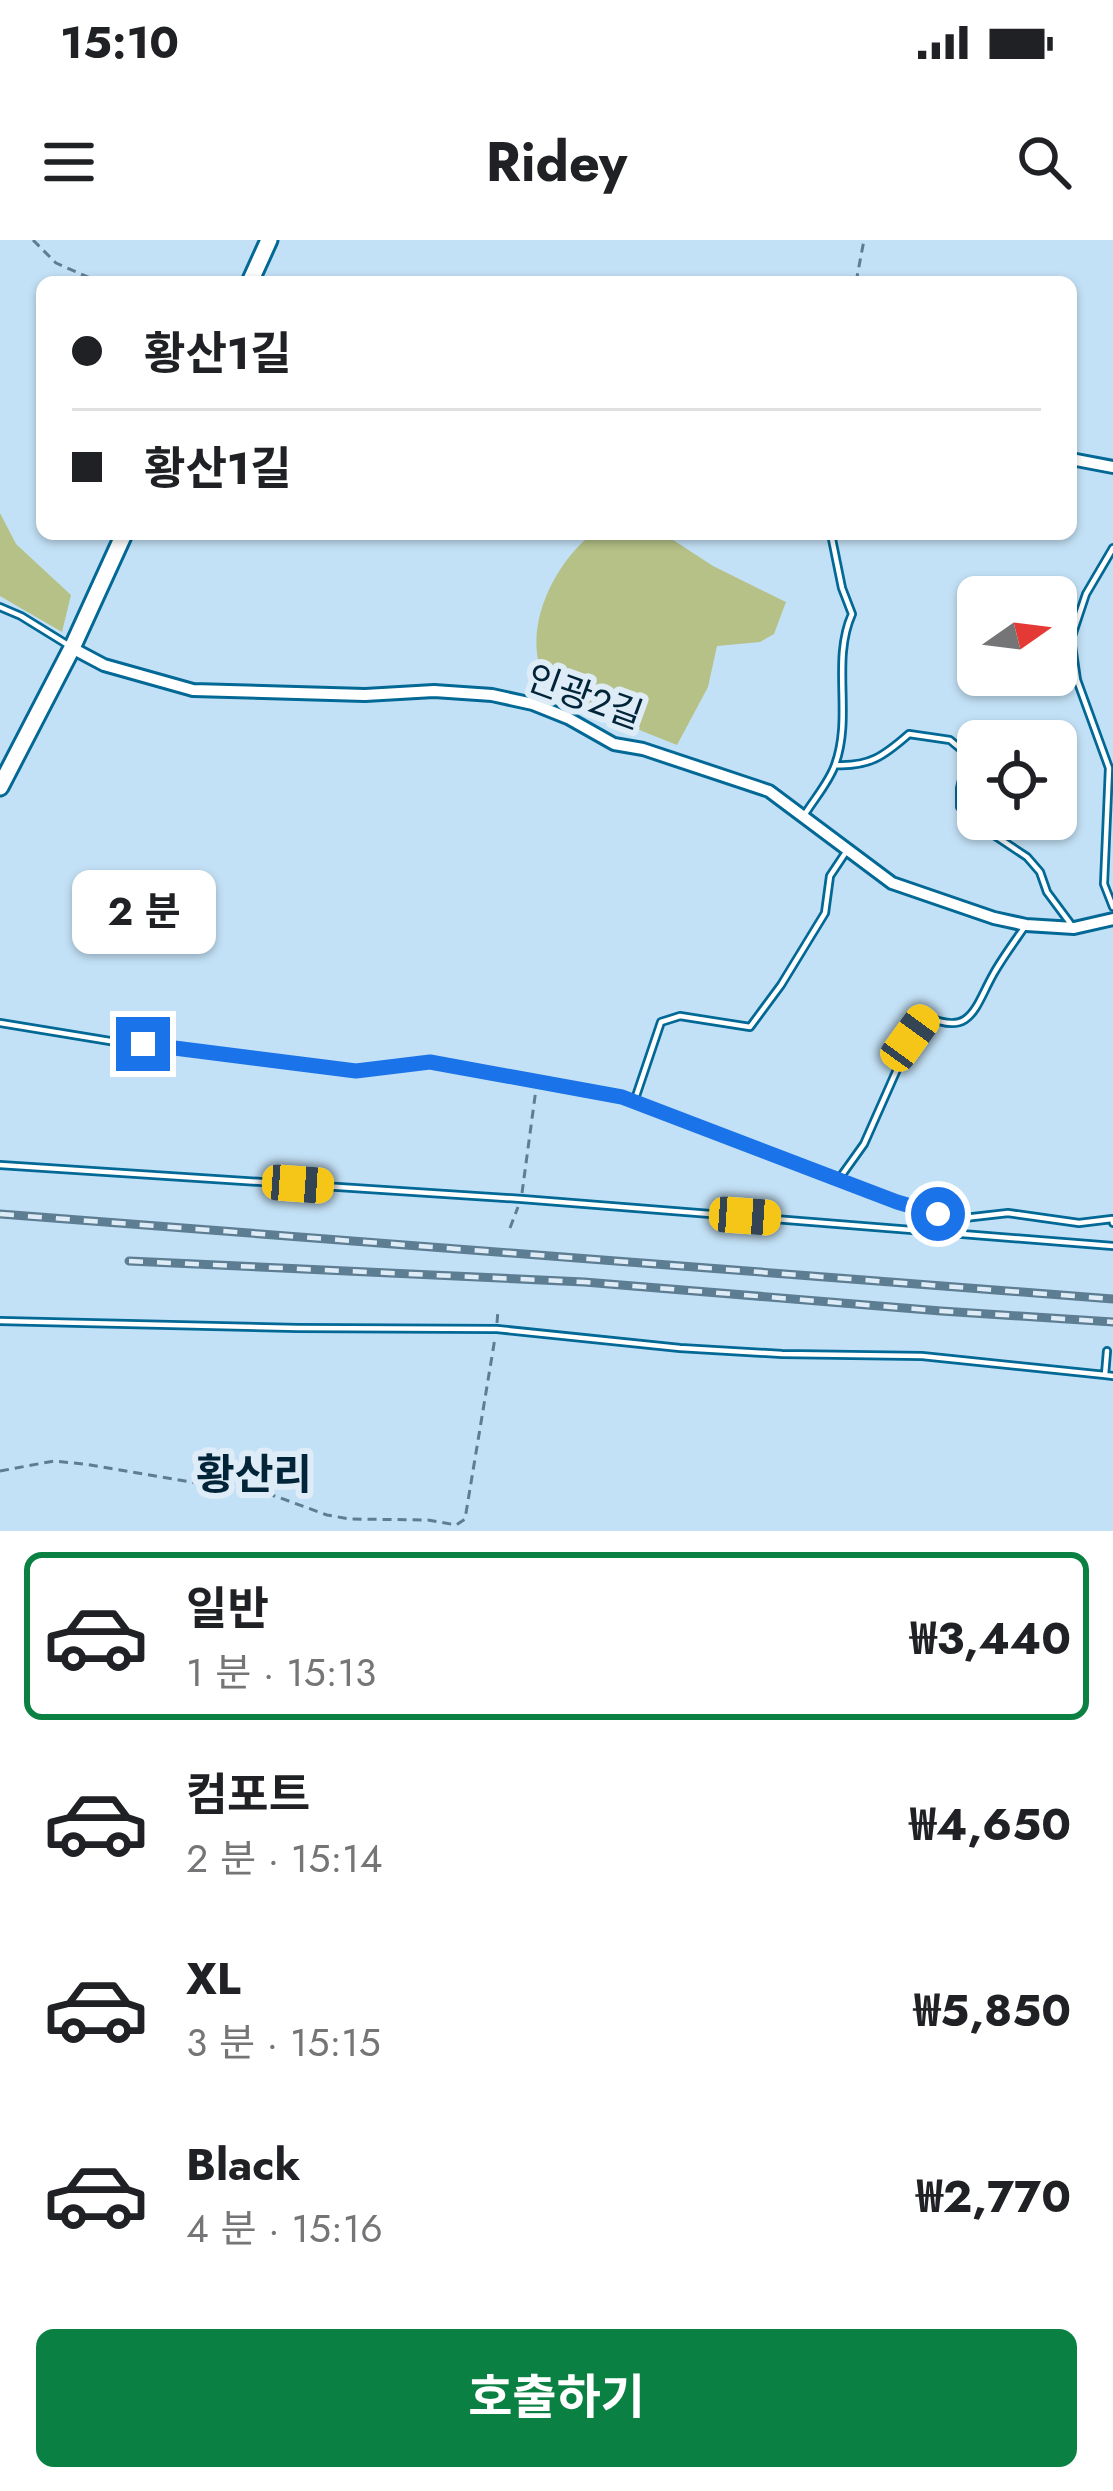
<!DOCTYPE html>
<html lang="ko">
<head>
<meta charset="utf-8">
<style>
  body { margin:0; font-family:Jost,"Noto Sans KR",sans-serif; background:#f2f2f2; color:#202124; height:100vh; display:flex; flex-direction:column; font-size:45px; white-space:nowrap }
  * { box-sizing:border-box; margin:0 }
  p { font-size:39px; color:#757577 }
  .icon { flex:none; width:66px; height:66px; fill:none; stroke:currentColor; stroke-width:2; stroke-linecap:round; stroke-linejoin:round }
  .map { position:relative; height:1291px; overflow:hidden }
  .panel { display:flex; flex-direction:column; background:#fff; flex:1 }
  .panel>* { flex:none }
  .banner { position:absolute; left:36px; top:36px; width:1041px; height:264px; border-radius:18px; box-shadow:0 3px 9px #0004; display:grid; align-content:center; height:264px; padding:0 36px; background:#fff }
  .needle { width:78px; rotate:76deg }
  .tools { position:absolute; left:957px; top:336px; display:grid; gap:24px }
  .tools a { display:grid; place-items:center; width:120px; height:120px; border-radius:18px; background:#fff; box-shadow:0 3px 9px #0004; font-size:60px }
  .end { position:absolute; width:54px; height:54px; margin:-27px; border:15px solid #1a73e8; background:#fff; box-shadow:0 0 0 6px #fff }
  .from { border-radius:50% }
  .bubble { position:absolute; height:84px; border-radius:18px; background:#fff; box-shadow:0 3px 9px #0004; font-size:39px; font-weight:700; line-height:84px; text-align:center }
  .car { position:absolute; width:36px; height:72px; margin:-36px -18px; border-radius:15px; box-shadow:0 0 9px 3px #0007; background:linear-gradient(#f5c518 24%,#345 0 40%,#f5c518 0 76%,#345 0 86%,#f5c518 0) }
  .banner b { display:flex; align-items:center; gap:42px; height:114px; font-size:45px }
  .banner b+b { border-top:3px solid #e0e0e0 }
  .banner i { width:30px; height:30px; background:#202124 }
  ul { padding:21px 0 0; list-style:none }
  li { display:flex; align-items:center; gap:36px; height:168px; margin:0 24px 18px; padding:0 12px; border:6px solid transparent; border-radius:18px }
  li div { flex:1 }
  li b { display:block; font-size:45px }
  li em { font-style:normal; font-weight:700 }
  li.current { border-color:#0b8043 }
  li>.icon { width:108px; height:108px; stroke-width:1.5 }
  .primary-button { display:flex; gap:24px; margin-top:auto; padding:24px 36px }
  .primary-button a { flex:1; height:138px; border-radius:18px; background:#0b8043; color:#fff; font-size:48px; font-weight:700; line-height:138px; text-align:center }
  .status { display:flex; justify-content:space-between; align-items:center; height:84px; padding:0 60px; background:#fff; direction:ltr }
  .status svg { height:33px; fill:currentColor }
  header { display:flex; justify-content:space-between; align-items:center; height:156px; padding:0 36px; background:#fff; font-size:54px; font-weight:700 }
  .map>svg:first-child { display:block }
  .green { fill:#b5c186 }
  .lines { fill:none; stroke-linecap:round; stroke-linejoin:round }
  .lane-casing { stroke:#026895; stroke-width:10 }
  .street-casing { stroke:#026895; stroke-width:16 }
  .secondary-casing { stroke:#026895; stroke-width:21 }
  .path { stroke:#5d7d92; stroke-width:3; stroke-dasharray:9 6; stroke-linecap:butt }
  .lane { stroke:#fff; stroke-width:4.5 }
  .street { stroke:#fff; stroke-width:10 }
  .secondary { stroke:#fff; stroke-width:15 }
  .rail-casing { stroke:#5d7d92; stroke-width:9 }
  .rail { stroke:#ddecf6; stroke-width:4.5; stroke-dasharray:14; stroke-linecap:butt }
  .route { stroke:#1a73e8; stroke-width:15 }
  .labels { text-anchor:middle; stroke-width:12; stroke-linejoin:round; paint-order:stroke }
  .street-label { font-size:36px; fill:#012438; stroke:#ddecf6 }
  .quarter-label { font-size:42px; font-weight:bold; fill:#012438; stroke:#ddecf6 }
</style>
</head>
<body>
<div class="status"><b>15:10</b><svg viewBox="0 0 49 12"><path d="M0 12V9h3v3zM5 12V6h3v6zM10 12V3h3v9zM15 12V0h3v12zM26 1h20v11H26zM47 4h2v5h-2z"/></svg></div>
<header><svg class="icon" aria-label="menu" viewBox="0 0 24 24"><path d="M4 6h16M4 12h16M4 18h16"/></svg>Ridey<svg class="icon" aria-label="search" viewBox="0 0 24 24"><circle cx="10" cy="10" r="6"/><path d="M15 15l6 6"/></svg></header>
<div class="map">
<svg width="1113" height="1291" viewBox="0 0 1113 1291">
  <rect width="100%" height="100%" fill="#c3e1f6"/>
  <!-- green -->
  <path class="green" d="M0 273 16 304 71 355 62 392 0 356Z
    M592 294H664L713 326 786 362 774 394 760 402 717 406 708 447 677 505 597 473 544 442C542 432 538 422 537 413 532 370 559 320 592 294Z"/>
  <g class="lines">
    <defs>
      <path id="lane" d="M1113 308 1086 354 1071 399 1077 440 1109 528 1104 644 1113 667
        M0 367 21 376 68 405
        M835 525C869 527 884 516 909 494L950 500 968 515 960 548V567L985 589 1027 617 1040 632 1047 652 1070 683
        M805 574C815 558 829 542 835 525 853 476 831 421 852 374L842 348 831 294
        M0 783 110 801 356 831 431 822 622 857 897 962 938 974 964 978 1008 973 1079 983 1112 979 1113 983
        M634 862 661 782 680 776 750 787 781 745 825 673 830 636 846 612
        M0 925 522 959 1113 1006
        M839 939 864 904 911 798 926 776C972 798 975 766 994 733 1003 717 1015 701 1026 685
        M914 990 921 969
        M0 1081 298 1088 497 1089 680 1108 782 1114 922 1116 1105 1135
        M1107 1111 1105 1135 1113 1136"/>
      <path id="street" d="M1071 219 1113 227
        M72 408 104 425 193 450 365 455 434 451 492 455 533 464 568 478 614 504 643 509 769 551 892 643 994 678 1026 685 1074 688 1113 679"/>
      <path id="secondary" d="M250 42 269 0
        M0 547 72 408 124 294"/>
    </defs>
    <!-- lane casing -->
    <use href="#lane" class="lane-casing"/>
    <!-- street casing -->
    <use href="#street" class="street-casing"/>
    <!-- secondary casing -->
    <use href="#secondary" class="secondary-casing"/>
    <!-- path -->
    <path class="path" d="M33 0 56 23 99 42
      M856 42 864 0
      M522 953 536 849
      M510 988 518 967
      M497 1083 498 1070
      M0 1231 54 1221 84 1224 275 1256 327 1275 350 1279 428 1280 456 1285 465 1279 495 1098"/>
    <!-- lane -->
    <use href="#lane" class="lane"/>
    <!-- street -->
    <use href="#street" class="street"/>
    <!-- secondary -->
    <use href="#secondary" class="secondary"/>
    <defs>
      <path id="rail" d="M0 974 1113 1059
        M129 1021 584 1042 941 1071 1113 1082"/>
    </defs>
    <!-- rail casing -->
    <use href="#rail" class="rail-casing"/>
    <!-- rail -->
    <use href="#rail" class="rail"/>
  </g>
  <g class="lines">
    <!-- route -->
    <path class="route" d="M143 804 356 831 430 822 622 857 897 962 938 974"/>
  </g>
  <g class="labels">
    <!-- street labels -->
    <g class="street-label">
      <text transform="translate(585 456) rotate(20)" y="13">인광2길</text>
    </g>
    <!-- quarter labels -->
    <g class="quarter-label">
      <text x="254" y="1249">황산리</text>
    </g>
  </g>
</svg>
<div class="tools">
<a><svg class="needle" viewBox="-14 -14 28 28"><path d="M0-13l5 13h-10z" fill="#e53935"/><path d="M0 13l5-13h-10z" fill="#757577"/></svg></a>
<a><svg class="icon" aria-label="locate" viewBox="0 0 24 24"><circle cx="12" cy="12" r="6"/><path d="M12 2v4M12 18v4M2 12h4M18 12h4"/></svg></a>
</div>
<i class="end from" style="left:938px;top:974px"></i>
<i class="end" style="left:143px;top:804px"></i>
<div class="bubble" style="left:72px;top:630px;width:144px">2 분</div>
<i class="car" style="left:910px;top:798px;rotate:36deg"></i>
<i class="car" style="left:298px;top:944px;rotate:94deg"></i>
<i class="car" style="left:745px;top:976px;rotate:94deg"></i>
<div class="banner">
<b><i class="from"></i>황산1길</b>
<b><i></i>황산1길</b>
</div>
</div>
<section class="panel">
<ul>
<li class="current"><svg class="icon" aria-label="car" viewBox="0 0 24 24"><path d="M5 17H2v-5l4-1 3-4h7l3 4 3 1v5h-3M9 17h6M6 11h13"/><circle cx="7" cy="17" r="2"/><circle cx="17" cy="17" r="2"/></svg><div><b>일반</b><p>1 분 · 15:13</p></div><em>₩3,440</em></li>
<li><svg class="icon" aria-label="car" viewBox="0 0 24 24"><path d="M5 17H2v-5l4-1 3-4h7l3 4 3 1v5h-3M9 17h6M6 11h13"/><circle cx="7" cy="17" r="2"/><circle cx="17" cy="17" r="2"/></svg><div><b>컴포트</b><p>2 분 · 15:14</p></div><em>₩4,650</em></li>
<li><svg class="icon" aria-label="car" viewBox="0 0 24 24"><path d="M5 17H2v-5l4-1 3-4h7l3 4 3 1v5h-3M9 17h6M6 11h13"/><circle cx="7" cy="17" r="2"/><circle cx="17" cy="17" r="2"/></svg><div><b>XL</b><p>3 분 · 15:15</p></div><em>₩5,850</em></li>
<li><svg class="icon" aria-label="car" viewBox="0 0 24 24"><path d="M5 17H2v-5l4-1 3-4h7l3 4 3 1v5h-3M9 17h6M6 11h13"/><circle cx="7" cy="17" r="2"/><circle cx="17" cy="17" r="2"/></svg><div><b>Black</b><p>4 분 · 15:16</p></div><em>₩2,770</em></li>
</ul>
<div class="primary-button"><a>호출하기</a></div>
</section>
</body>
</html>
